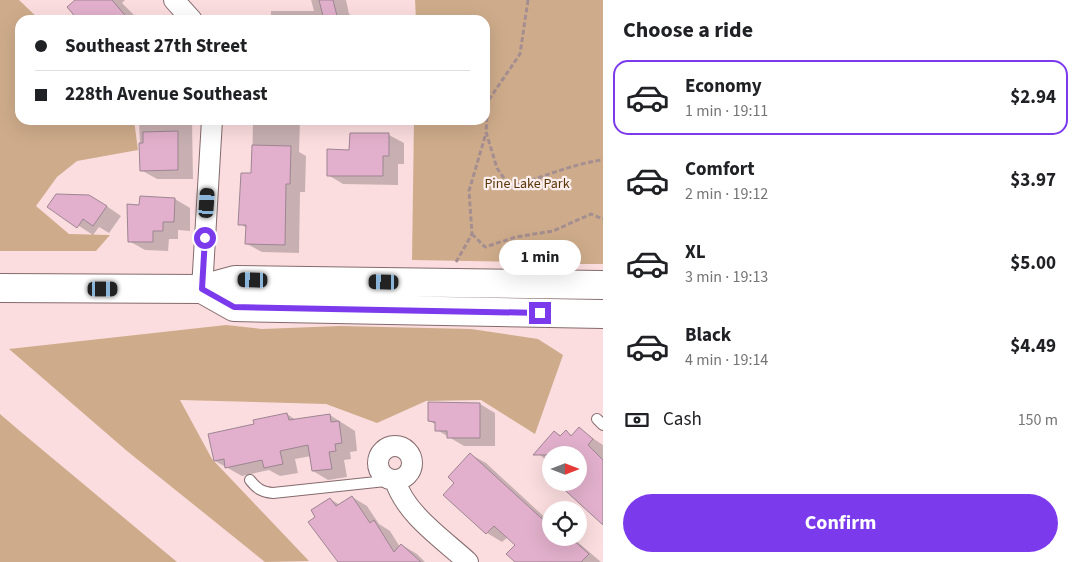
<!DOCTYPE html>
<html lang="en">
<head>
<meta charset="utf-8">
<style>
  body { margin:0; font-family:"Source Sans 3",sans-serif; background:#f6f6f6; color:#202124; height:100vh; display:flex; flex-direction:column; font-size:19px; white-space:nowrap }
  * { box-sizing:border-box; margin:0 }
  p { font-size:16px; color:#757577 }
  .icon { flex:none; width:28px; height:28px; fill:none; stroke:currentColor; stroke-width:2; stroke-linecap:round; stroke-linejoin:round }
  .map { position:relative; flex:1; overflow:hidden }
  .details { display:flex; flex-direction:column; background:#fff; width:475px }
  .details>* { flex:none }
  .guide { position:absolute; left:15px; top:15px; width:475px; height:110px; border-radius:15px; box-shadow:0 5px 20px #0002; display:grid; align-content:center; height:110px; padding:0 20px; background:#fff }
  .needle { width:32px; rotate:90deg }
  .tools { position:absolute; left:542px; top:446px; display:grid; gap:10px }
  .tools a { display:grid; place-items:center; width:45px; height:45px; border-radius:50%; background:#fff; box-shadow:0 5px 20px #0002; font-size:25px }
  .end { position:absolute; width:22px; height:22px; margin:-11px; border:6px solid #7c3aed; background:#fff; box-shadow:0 0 0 2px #fff }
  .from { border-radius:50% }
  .bubble { position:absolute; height:35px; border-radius:18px; background:#fff; box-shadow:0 5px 20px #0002; font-size:16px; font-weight:700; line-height:35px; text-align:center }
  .car { position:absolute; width:15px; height:30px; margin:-15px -8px; border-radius:6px; box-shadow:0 0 4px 1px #0007; background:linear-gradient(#222 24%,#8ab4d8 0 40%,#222 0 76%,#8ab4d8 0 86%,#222 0) }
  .guide b { display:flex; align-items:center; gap:18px; height:48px; font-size:19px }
  .guide b+b { border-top:1px solid #e0e0e0 }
  .guide i { width:12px; height:12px; background:#202124 }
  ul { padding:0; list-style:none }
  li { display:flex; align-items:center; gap:15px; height:75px; margin:0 10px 8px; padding:0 10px; border:2px solid transparent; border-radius:15px }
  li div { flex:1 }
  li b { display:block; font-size:19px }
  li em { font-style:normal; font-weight:700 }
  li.active { border-color:#7c3aed }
  li>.icon { width:45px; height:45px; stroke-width:1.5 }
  h2 { padding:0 20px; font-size:22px; line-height:60px }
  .pay { display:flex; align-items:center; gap:12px; height:55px; padding:0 20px; font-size:19px }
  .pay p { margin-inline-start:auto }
  .cta { display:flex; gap:10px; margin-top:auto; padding:10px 20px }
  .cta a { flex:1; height:58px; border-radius:30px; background:#7c3aed; color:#fff; font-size:20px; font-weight:700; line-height:58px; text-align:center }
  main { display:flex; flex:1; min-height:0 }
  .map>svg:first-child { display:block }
  .green { fill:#ceac8b }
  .shadow { fill:#0003 }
  .building { fill:#e2b0cc; stroke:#9d8592 }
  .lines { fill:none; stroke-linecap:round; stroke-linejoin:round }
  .lane-casing { stroke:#846a6c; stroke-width:12 }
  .street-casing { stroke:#846a6c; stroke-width:22 }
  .secondary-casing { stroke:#846a6c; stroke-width:30 }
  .path { stroke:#a58e90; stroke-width:3; stroke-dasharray:5 2.5; stroke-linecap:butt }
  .lane { stroke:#fff; stroke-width:10 }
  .street { stroke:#fff; stroke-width:20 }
  .secondary { stroke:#fff; stroke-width:28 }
  .route { stroke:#7c3aed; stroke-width:6 }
  .labels { text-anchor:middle; stroke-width:4.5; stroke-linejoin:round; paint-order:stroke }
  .park-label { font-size:14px; fill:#5a3505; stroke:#fceff0 }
</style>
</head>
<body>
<main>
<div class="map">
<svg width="603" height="562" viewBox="0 0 603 562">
  <rect width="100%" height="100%" fill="#fbdddf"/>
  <!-- green -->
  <path class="green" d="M0 0H19L40 20H20V120H134L138 150 77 161 57 177 36 206 69 234 110 235 96 251H0Z
    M415 0H603V264H553C543 256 532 258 520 262L412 260 414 120H485V20H416Z
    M226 325 262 329 340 326 471 329 538 339 563 355 535 434 481 400 426 401 377 423 326 404 180 400 212 459 309 561 265 562 127 451 9 349Z
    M0 414 21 432 177 562H0Z"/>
  <!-- shadow -->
  <path class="shadow" d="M77 0H125L122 3 139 20H80Z
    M311 0H346L349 14 362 20H271V11H314Z
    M139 120H192L193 179H157L141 170Z
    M253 120H300L299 152 306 156 305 192H300L299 253 262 252 247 244V228L240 224 252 174Z
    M389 135 404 143V164H398V185L343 184 328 175 350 151Z
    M175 199 190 208V231L178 230V239H169L168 251 145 250 129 241 140 206Z
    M105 205 121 216 109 233 99 227 93 235 48 206Z
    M480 404 495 413V446H464L437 430V425L429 421Z
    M287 414 296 420 330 415 355 431 357 451 350 452 351 459 344 460 347 477 328 480 313 471 311 456 295 459 298 473 280 476 269 470 242 476 215 461 256 425Z
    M579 429 603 445V523L579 482V455H551V465L537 452 555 432 562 436 566 432 573 436Z
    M470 454 486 463 551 523V538H573L601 562H516V545L508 537 502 542 487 533 456 483Z
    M352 497 367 506 379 524 390 531 400 547 402 545 417 554 425 562H339L310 522 317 518 330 499 340 505Z"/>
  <!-- building -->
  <path class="building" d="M75 0H112L129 20H78L67 7Z
    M319 0H333L338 20H324Z
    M178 131V170L140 171 139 143H143V132Z
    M350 133H389V156H383V176H327V149L349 150Z
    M252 145 291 146 290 184H286L285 245 245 244 246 225H238L241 173H251Z
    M56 194 89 195 107 206 93 226 83 219 77 228 47 207Z
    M140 196 175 198 174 222H163V231H153V242H128L127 204 139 205Z
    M428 402 480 403V438H447V431H435V422L428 421Z
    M287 413 289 420 330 414 331 422 339 421 342 443 335 444 336 451 329 452 332 469 312 471 308 445 280 451 283 464 264 468 262 460 225 468 224 459 214 461 208 434 254 424 253 420Z
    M579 427 593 439 588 445 603 460V525L556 482H579V455H533L554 431 560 436 566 430 571 436Z
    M470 453 551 527V538H571L589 554 581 562H515L506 554 515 545 494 526 486 534 443 495 454 483 448 477Z
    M352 496 370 523 374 520 394 552 401 544 421 562H338L308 522 315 517 311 510 330 498 336 506Z"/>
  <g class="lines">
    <defs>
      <path id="lane" d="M597 419 603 425
        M250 480C257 489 262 492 273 493L395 480"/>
      <path id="street" d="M174 0 192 20
        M202 289 212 120
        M378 463a17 17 0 1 1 34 0a17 17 0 1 1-34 0Z
        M395 480C405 514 443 539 468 562"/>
      <path id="secondary" d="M0 288 202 289 235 280 603 285
        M202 289 234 307 603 314"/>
    </defs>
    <!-- lane casing -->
    <use href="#lane" class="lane-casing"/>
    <!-- street casing -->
    <use href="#street" class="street-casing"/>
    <!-- secondary casing -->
    <use href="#secondary" class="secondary-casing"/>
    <!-- path -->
    <path class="path" d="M528 0 520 54 488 101 486 132 497 168 510 187C541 178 571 164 603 160
      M472 234 485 247 516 237 553 231 591 214 603 219
      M456 262 472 234 469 191 486 133"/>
    <!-- lane -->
    <use href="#lane" class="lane"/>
    <!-- street -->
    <use href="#street" class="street"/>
    <!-- secondary -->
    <use href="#secondary" class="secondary"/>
  </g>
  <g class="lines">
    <!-- route -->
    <path class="route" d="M205 238 202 289 234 307 540 313"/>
  </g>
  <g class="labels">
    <!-- park labels -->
    <g class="park-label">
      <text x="527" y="188">Pine Lake Park</text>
    </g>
  </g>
</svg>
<div class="tools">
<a><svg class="needle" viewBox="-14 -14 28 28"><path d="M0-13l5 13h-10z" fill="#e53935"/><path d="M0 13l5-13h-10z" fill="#757577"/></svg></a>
<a><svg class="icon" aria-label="locate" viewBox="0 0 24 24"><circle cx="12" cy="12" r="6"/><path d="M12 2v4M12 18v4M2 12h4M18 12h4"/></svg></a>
</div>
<i class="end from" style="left:205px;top:238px"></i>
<i class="end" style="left:540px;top:313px"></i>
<div class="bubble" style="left:499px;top:240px;width:82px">1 min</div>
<i class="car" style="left:207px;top:203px;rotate:4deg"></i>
<i class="car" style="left:253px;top:280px;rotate:271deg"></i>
<i class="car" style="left:384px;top:282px;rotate:271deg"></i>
<i class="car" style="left:103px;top:289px;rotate:90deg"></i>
<div class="guide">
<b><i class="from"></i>Southeast 27th Street</b>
<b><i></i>228th Avenue Southeast</b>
</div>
</div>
<section class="details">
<h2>Choose a ride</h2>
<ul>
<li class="active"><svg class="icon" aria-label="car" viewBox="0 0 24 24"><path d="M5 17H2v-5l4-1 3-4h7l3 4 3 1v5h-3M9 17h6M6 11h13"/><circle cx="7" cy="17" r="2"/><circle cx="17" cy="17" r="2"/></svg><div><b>Economy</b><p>1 min · 19:11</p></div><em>$2.94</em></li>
<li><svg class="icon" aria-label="car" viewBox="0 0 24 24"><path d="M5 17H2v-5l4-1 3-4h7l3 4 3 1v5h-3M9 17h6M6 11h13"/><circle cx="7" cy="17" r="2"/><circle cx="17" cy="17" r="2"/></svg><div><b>Comfort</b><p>2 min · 19:12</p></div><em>$3.97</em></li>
<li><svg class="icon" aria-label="car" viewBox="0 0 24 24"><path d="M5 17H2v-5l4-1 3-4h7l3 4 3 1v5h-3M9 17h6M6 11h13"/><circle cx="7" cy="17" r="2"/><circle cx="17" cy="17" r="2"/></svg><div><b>XL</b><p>3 min · 19:13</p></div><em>$5.00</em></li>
<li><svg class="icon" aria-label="car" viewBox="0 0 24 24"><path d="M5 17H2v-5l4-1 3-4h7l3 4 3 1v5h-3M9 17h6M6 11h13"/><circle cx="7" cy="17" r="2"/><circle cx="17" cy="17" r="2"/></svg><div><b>Black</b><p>4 min · 19:14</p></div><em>$4.49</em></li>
</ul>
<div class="pay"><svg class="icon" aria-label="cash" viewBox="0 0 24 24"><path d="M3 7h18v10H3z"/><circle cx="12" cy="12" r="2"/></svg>Cash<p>150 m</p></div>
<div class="cta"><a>Confirm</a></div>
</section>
</main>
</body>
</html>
